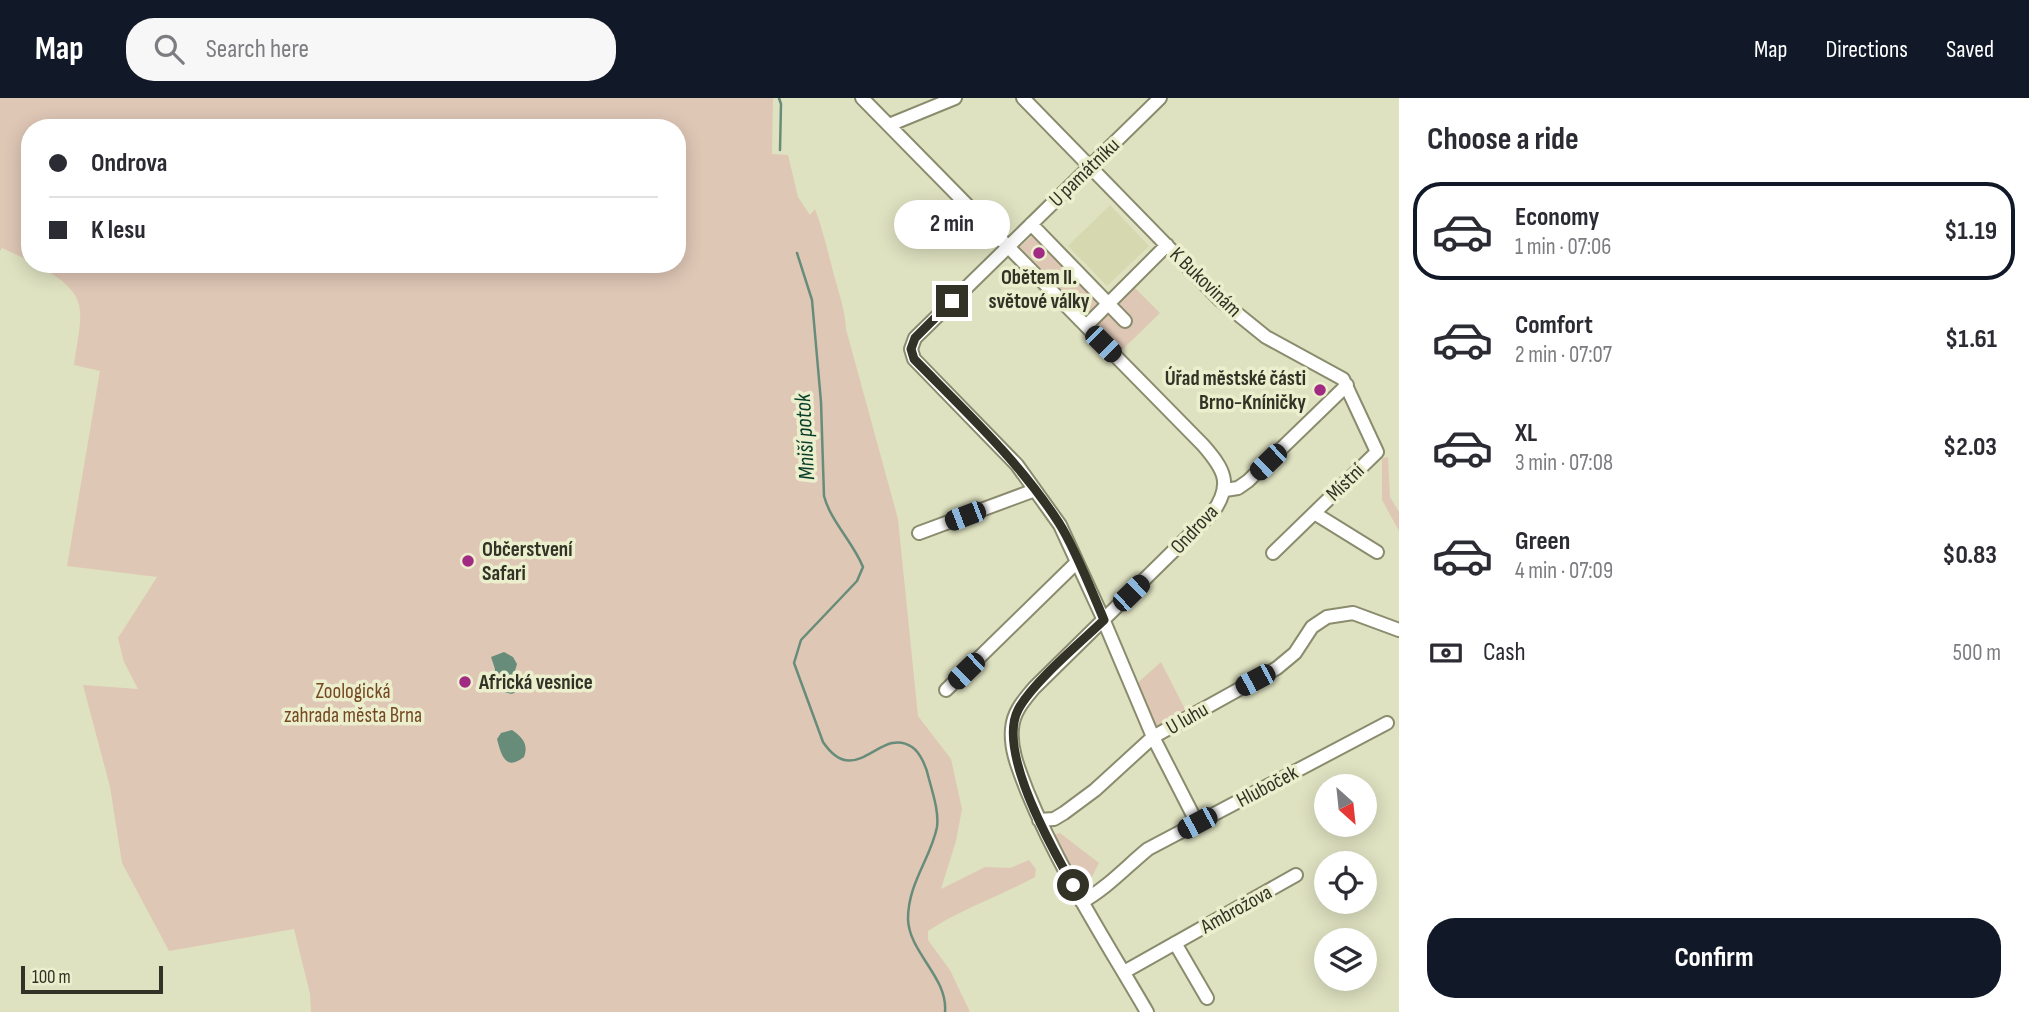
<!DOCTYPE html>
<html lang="en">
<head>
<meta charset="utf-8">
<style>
  body { margin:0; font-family:"Sofia Sans Condensed",sans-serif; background:#f7f7f7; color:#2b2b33; height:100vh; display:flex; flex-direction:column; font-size:26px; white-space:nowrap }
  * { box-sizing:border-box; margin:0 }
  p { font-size:23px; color:#7c7c81 }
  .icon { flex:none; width:38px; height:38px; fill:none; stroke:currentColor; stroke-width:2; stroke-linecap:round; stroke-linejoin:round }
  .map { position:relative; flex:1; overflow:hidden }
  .drawer { display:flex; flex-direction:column; background:#fff; width:630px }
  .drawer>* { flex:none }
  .hud { position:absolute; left:21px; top:21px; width:665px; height:154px; border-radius:28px; box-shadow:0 4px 18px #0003; display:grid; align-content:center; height:154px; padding:0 28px; background:#fff }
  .needle { width:46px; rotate:153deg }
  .fabs { position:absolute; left:1314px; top:676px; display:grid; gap:14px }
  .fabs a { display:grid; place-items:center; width:63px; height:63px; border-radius:50%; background:#fff; box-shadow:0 4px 18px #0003; font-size:35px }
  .scale { position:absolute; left:21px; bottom:18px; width:142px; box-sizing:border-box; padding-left:7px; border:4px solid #323226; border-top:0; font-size:19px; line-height:24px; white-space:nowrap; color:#323226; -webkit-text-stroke:5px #ecefce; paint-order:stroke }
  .end { position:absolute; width:32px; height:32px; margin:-16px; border:9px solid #323226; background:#fff; box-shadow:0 0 0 4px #fff }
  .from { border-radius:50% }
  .bubble { position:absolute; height:49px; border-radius:24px; background:#fff; box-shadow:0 4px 18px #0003; font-size:23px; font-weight:700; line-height:49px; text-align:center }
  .car { position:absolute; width:21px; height:42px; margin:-21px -10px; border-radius:9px; box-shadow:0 0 5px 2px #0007; background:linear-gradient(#222 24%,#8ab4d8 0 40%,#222 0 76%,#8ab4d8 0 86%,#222 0) }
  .hud b { display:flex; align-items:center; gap:24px; height:66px; font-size:26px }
  .hud b+b { border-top:2px solid #e1e1e2 }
  .hud i { width:18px; height:18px; background:#2b2b33 }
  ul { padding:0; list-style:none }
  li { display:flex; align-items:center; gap:21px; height:98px; margin:0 14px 10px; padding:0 14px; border:4px solid transparent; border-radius:28px }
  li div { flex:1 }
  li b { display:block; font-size:26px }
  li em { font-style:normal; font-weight:700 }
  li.active { border-color:#111827 }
  li>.icon { width:63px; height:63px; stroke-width:1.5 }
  h2 { padding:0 28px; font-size:32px; line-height:84px }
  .pay { display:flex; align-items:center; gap:18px; height:77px; padding:0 28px; font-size:26px }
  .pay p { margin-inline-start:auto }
  .action { display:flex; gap:14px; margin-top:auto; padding:14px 28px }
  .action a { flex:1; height:80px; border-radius:28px; background:#111827; color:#fff; font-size:28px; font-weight:700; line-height:80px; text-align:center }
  header { display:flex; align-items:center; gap:42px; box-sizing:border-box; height:98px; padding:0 35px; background:#111827; color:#fff }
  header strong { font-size:33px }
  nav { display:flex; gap:38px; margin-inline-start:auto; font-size:24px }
  .search { width:490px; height:63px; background:#f7f7f7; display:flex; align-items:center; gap:18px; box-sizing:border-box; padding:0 24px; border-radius:28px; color:#7c7c81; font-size:26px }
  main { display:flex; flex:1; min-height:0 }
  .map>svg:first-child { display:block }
  .built { fill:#d6d9b0 }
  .green { fill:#dfc7b6 }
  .water { fill:#678d7a }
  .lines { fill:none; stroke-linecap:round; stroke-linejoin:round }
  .stream { stroke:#678d7a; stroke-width:2.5 }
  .minor-casing { stroke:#8a8c6d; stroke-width:16 }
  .minor { stroke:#fff; stroke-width:12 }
  .route { stroke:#323226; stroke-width:9 }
  .poi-dot { fill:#a12a82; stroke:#ecefce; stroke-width:2.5 }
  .labels { text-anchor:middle; stroke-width:7; stroke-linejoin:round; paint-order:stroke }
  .street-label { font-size:21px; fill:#323226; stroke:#ecefce }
  .poi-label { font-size:21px; font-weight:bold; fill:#323226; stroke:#ecefce; text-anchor:start }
  .park-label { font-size:21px; fill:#754822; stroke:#ecefce }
  .water-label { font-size:23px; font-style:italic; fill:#063d29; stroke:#ecefce }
</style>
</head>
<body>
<header>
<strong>Map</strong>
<div class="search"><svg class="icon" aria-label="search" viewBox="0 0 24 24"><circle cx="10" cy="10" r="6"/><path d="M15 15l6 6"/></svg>Search here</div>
<nav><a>Map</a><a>Directions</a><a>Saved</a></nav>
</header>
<main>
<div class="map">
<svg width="1399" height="914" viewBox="0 0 1399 914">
  <rect width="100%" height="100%" fill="#dfe2c1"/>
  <!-- built -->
  <path class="built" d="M1110 107 1149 148 1107 188 1068 148Z"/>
  <!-- green -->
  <path class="green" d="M0 0H773L772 56 788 57 798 99 810 117 815 111C822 129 826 147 831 165 836 188 845 208 846 231L898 421 918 618 951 661 962 711 956 743 941 791 985 769 1010 770 1029 762 1036 771 1035 779C1000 798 959 812 928 833V842L950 872 970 914H311L310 896 294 831 169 853 122 765 110 689 83 587 138 591 124 564 118 540 157 479 67 468 100 273 74 267C82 209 92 197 35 166H677V30H30V163L2 150 0 153Z
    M1040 130 1105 197H1109L1087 217 1020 149Z
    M1133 188 1160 215 1121 253 1096 226Z
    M1388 359 1390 399 1399 414V433L1382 402V360Z
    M1161 564 1186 613 1155 633 1133 589Z
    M1060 735 1099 765 1087 789 1078 786 1053 737Z"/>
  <!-- water -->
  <path class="water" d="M504 554 513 559 517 566 513 580 525 589 512 596 493 592 495 571 491 559Z
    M512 632C522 639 529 646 524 659 505 674 501 656 497 641L501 635Z"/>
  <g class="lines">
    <!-- stream -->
    <path class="stream" d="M779 0 781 6 780 52
      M797 155 812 202 821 304 824 398C831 424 853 444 863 469L857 483 801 542 794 565 823 644C856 693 880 627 912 649 921 655 927 671 929 681 933 696 939 714 937 729 931 760 908 785 908 821 909 855 948 879 945 914"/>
    <defs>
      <path id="minor" d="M862 0 1203 347C1224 371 1233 386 1213 414L1034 590C1024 602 1013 614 1012 631 1010 653 1020 674 1027 693 1059 771 1105 842 1147 914
        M1023 0 1219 201 1266 239 1343 281 1377 354
        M1160 0 915 240 911 251 914 261 1017 367 1060 427 1101 516 1153 639 1197 725
        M889 27 955 0
        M1031 126 1125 223
        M1086 228 1167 147
        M1225 392 1238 390 1248 383 1347 287
        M1314 415 1377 454
        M919 435 1035 392
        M1273 455 1377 354
        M946 592 1077 464
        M1039 722 1054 721 1064 715 1095 692 1153 639 1277 570 1295 555 1312 529 1327 519 1353 515 1399 532
        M1082 804C1107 790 1126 769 1148 751L1387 625
        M1175 845 1207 900
        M1124 874 1296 777"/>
    </defs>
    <!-- minor casing -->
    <use href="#minor" class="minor-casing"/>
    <!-- minor -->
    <use href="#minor" class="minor"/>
  </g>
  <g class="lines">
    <!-- route -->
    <path class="route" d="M952 203 915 240 911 251 914 261C965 313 1019 363 1059 425 1075 450 1092 494 1104 522 1081 544 1031 586 1018 612 997 653 1051 749 1073 787"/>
  </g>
  <!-- markers -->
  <g class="poi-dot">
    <circle cx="1039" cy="155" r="7"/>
    <circle cx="1320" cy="292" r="7"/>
    <circle cx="468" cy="463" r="7"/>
    <circle cx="465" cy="584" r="7"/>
  </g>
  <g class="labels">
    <!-- street labels -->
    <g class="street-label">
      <text transform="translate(1084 74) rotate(-44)" y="7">U památníku</text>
      <text transform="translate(1206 184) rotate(44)" y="7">K Bukovinám</text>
      <text transform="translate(1345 384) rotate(-44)" y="7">Místní</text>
      <text transform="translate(1194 431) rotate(-47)" y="7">Ondrova</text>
      <text transform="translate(1187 620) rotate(-30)" y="7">U luhu</text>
      <text transform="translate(1267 688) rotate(-28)" y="7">Hluboček</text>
      <text transform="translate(1236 811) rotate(-29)" y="7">Ambrožova</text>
    </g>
    <!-- poi labels -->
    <g class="poi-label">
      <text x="1039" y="186" text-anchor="middle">Obětem II.<tspan x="1039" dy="24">světové války</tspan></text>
      <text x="1306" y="287" text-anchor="end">Úřad městské části<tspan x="1306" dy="24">Brno-Kníničky</tspan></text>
      <text x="482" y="458">Občerstvení<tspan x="482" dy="24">Safari</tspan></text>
      <text x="479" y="591">Africká vesnice</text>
    </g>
    <!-- park labels -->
    <g class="park-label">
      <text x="353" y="600">Zoologická<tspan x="353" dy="24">zahrada města Brna</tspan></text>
    </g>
    <!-- water labels -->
    <g class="water-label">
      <text transform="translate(804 339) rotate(-93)" y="8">Mniší potok</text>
    </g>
  </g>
</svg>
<div class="fabs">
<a><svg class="needle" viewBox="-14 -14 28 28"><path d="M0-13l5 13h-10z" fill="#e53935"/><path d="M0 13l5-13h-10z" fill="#7c7c81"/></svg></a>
<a><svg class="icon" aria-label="locate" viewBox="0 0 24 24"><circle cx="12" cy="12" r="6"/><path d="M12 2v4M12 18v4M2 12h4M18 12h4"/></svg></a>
<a><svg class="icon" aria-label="layers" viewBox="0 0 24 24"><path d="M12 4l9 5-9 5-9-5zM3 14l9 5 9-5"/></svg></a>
</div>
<div class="scale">100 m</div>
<i class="end from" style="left:1073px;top:787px"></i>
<i class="end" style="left:952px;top:203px"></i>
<div class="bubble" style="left:894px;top:102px;width:116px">2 min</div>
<i class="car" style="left:1103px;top:246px;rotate:135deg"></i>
<i class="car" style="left:1268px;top:364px;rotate:226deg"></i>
<i class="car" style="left:965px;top:418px;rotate:249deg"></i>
<i class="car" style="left:1131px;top:495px;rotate:46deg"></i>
<i class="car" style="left:966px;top:573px;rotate:226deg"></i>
<i class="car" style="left:1255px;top:582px;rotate:242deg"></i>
<i class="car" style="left:1197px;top:725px;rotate:242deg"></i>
<div class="hud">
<b><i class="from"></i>Ondrova</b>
<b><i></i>K lesu</b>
</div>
</div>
<section class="drawer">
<h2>Choose a ride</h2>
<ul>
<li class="active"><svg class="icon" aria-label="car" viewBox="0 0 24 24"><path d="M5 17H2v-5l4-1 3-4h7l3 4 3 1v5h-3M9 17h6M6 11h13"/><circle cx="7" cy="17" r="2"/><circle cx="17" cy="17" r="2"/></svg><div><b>Economy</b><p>1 min · 07:06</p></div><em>$1.19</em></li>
<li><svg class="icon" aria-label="car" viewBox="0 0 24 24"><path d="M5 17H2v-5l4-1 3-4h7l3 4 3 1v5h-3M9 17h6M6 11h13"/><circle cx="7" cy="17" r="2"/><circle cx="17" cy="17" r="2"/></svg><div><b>Comfort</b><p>2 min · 07:07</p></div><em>$1.61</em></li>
<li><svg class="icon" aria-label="car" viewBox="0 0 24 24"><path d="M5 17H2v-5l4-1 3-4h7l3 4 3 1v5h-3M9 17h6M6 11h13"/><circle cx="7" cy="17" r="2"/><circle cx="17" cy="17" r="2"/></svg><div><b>XL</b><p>3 min · 07:08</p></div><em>$2.03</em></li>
<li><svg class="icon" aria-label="car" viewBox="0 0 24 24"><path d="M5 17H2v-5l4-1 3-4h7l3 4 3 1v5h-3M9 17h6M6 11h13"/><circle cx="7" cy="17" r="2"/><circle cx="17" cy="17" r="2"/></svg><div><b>Green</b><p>4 min · 07:09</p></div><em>$0.83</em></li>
</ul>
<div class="pay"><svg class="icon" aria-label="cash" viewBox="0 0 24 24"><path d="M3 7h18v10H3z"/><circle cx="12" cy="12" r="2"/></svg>Cash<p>500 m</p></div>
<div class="action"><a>Confirm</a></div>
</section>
</main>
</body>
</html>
